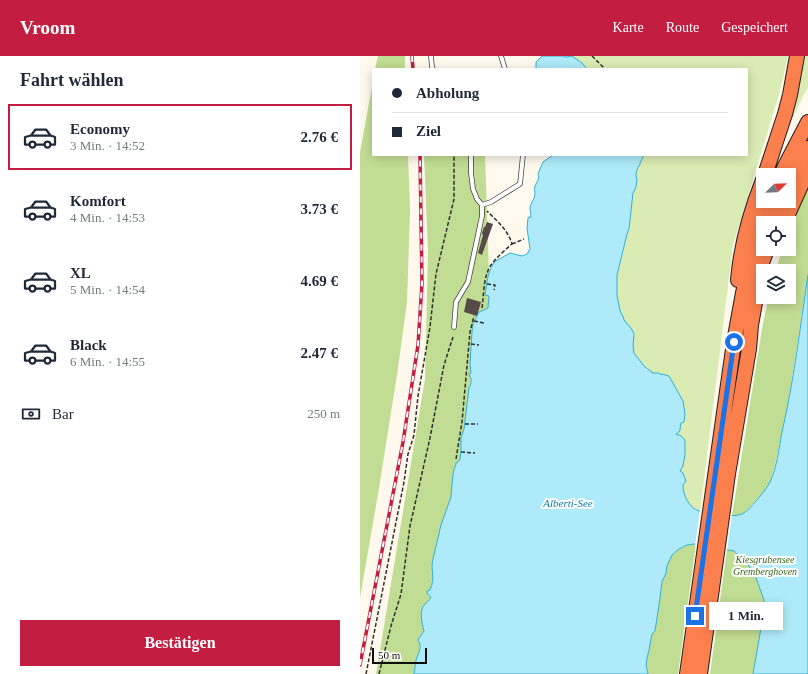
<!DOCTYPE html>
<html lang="de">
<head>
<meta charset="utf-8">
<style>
  body { margin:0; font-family:Georgia,serif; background:#f6f6f7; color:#1f2937; height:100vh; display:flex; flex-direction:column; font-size:15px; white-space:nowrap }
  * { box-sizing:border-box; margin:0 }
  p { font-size:13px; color:#747a83 }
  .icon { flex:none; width:22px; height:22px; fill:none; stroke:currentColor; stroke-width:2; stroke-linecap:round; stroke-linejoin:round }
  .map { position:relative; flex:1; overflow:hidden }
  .sheet { display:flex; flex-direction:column; background:#fff; width:360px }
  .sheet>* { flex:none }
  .hud { position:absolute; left:12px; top:12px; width:376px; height:88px; border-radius:0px; box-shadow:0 2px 10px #0003; display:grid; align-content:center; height:88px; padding:0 20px; background:#fff }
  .needle { width:26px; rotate:67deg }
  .buttons { position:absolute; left:396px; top:112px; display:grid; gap:8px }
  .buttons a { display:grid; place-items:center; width:40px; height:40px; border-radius:0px; background:#fff; box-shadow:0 2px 10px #0003; font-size:20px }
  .scale { position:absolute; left:12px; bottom:10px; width:55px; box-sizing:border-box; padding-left:4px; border:2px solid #0d0d0d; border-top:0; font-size:11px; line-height:14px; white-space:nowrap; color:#0d0d0d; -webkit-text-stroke:3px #fff; paint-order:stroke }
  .end { position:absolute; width:18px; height:18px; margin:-9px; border:5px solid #1a73e8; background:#fff; box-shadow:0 0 0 2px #fff }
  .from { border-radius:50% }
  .bubble { position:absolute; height:28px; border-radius:0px; background:#fff; box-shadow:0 2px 10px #0003; font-size:13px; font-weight:800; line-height:28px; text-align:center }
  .hud b { display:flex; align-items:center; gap:14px; height:38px; font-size:15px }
  .hud b+b { border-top:1px solid #e0e1e3 }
  .hud i { width:10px; height:10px; background:#1f2937 }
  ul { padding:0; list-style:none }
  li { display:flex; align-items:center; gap:12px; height:66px; margin:0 8px 6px; padding:0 12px; border:2px solid transparent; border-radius:0px }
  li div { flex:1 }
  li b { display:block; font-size:15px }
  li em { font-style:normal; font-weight:800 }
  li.selected { border-color:#c41d42 }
  li>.icon { width:36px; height:36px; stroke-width:1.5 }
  h2 { padding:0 20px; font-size:18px; line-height:48px }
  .pay { display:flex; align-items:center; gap:10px; height:44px; padding:0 20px; font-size:15px }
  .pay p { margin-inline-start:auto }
  .button { display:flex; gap:8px; margin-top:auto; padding:8px 20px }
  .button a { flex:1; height:46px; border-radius:0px; background:#c41d42; color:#fff; font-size:16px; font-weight:800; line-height:46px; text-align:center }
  header { display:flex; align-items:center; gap:24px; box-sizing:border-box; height:56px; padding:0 20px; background:#c41d42; color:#fff }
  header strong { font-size:19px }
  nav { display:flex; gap:22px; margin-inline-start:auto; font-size:14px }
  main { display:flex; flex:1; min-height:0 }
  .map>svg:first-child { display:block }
  .green { fill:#daebb4 }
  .forest { fill:#c1dd93 }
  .water { fill:#aeeaf9; stroke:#31afd4 }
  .pier { fill:#fff8ed }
  .building { fill:#564b49 }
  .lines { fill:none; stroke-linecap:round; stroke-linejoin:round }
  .lane-casing { stroke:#404040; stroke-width:5.5 }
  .highway-casing { stroke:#1e1e1e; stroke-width:16 }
  .path { stroke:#2f2f2f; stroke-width:1.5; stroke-dasharray:4 2; stroke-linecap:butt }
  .lane { stroke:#fff; stroke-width:4 }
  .highway { stroke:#fc7f4e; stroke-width:14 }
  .rail-casing { stroke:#c41d42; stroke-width:3.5 }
  .rail { stroke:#fff; stroke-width:2; stroke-dasharray:6; stroke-linecap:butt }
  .route { stroke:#1a73e8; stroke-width:5 }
  .labels { text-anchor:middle; stroke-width:4; stroke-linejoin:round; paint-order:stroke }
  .park-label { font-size:10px; font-style:italic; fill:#37681a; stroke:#fff }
  .water-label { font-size:11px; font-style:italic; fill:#107da5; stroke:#fff }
</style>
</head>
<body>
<header>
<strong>Vroom</strong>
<nav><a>Karte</a><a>Route</a><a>Gespeichert</a></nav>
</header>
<main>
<section class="sheet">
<h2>Fahrt wählen</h2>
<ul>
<li class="selected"><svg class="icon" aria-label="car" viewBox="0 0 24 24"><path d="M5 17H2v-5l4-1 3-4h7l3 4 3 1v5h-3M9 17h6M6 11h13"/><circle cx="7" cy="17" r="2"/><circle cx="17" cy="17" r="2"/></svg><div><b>Economy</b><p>3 Min. · 14:52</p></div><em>2.76 €</em></li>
<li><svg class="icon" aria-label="car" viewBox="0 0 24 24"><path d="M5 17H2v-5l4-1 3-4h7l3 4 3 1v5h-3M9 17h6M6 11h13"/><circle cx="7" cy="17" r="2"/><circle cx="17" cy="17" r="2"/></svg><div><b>Komfort</b><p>4 Min. · 14:53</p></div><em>3.73 €</em></li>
<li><svg class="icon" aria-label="car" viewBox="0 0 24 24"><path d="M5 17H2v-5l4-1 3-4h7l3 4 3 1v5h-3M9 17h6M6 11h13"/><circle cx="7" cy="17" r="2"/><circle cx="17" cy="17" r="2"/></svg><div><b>XL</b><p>5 Min. · 14:54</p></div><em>4.69 €</em></li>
<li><svg class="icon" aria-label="car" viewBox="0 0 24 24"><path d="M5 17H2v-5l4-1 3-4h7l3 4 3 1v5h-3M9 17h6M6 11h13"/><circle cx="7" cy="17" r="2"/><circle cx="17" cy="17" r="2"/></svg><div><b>Black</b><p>6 Min. · 14:55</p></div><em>2.47 €</em></li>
</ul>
<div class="pay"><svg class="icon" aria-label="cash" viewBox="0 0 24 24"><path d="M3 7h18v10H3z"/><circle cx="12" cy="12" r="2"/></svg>Bar<p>250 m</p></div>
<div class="button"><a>Bestätigen</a></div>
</section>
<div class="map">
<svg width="448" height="618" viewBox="0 0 448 618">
  <rect width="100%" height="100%" fill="#fff8ed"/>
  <!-- green -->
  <path class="green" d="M204 0H428L420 35 373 189 340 456C329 451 323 441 323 429L326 425 323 417 320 415 325 398 322 380 320 379H317L316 378 320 373 321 367 324 366 325 358 323 345 309 320 308 319H300L299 317H292L281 307 274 297 273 290 274 278 271 272 264 264 263 260 261 257 256 236 257 219 267 178 269 173 273 137 276 131 277 124 276 120V117L280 107 284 99H387V13H227C221 7 214 2 205 1Z
    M444 0H448V32L444 38 430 68Z"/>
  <!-- forest -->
  <path class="forest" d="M18 0H45V13H15Z
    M13 26V99H48L50 153 47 246 37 319 18 438 0 542V96Z
    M64 99H125L129 216 125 239 129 240 128 252 119 256 116 261 112 283 111 291V318H110C111 323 111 327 109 332L104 373 101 382V393L100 404 94 413 93 431 91 438V441L81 469 73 503C70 515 76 521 70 534L67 535 68 539 71 541 70 544 64 549 61 559 64 575 58 584C63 591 58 597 56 604 55 608 55 613 54 618H16L65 323 68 196Z
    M448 127V219L428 348 415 409 410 426 406 433 391 450 383 458 372 460 403 267 409 241H429V215H416L422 193H429V174Z
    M334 488H336L318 618H288L286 609 287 602 289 594 292 578 295 575 299 549 302 526 306 517 307 510 312 499 319 493 327 489Z
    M367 493 374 495 389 510 395 519 404 544 400 578 393 618H350Z"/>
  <!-- water -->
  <path class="water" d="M182 0H204L205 1H208L212 0 222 7 227 13H176V6Z
    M193 99H284L280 107V109L278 111 276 117V120L277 124 276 131 273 137 269 173 267 178 257 219V240L260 254 261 257 263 260 264 264 271 272 274 278 273 290 274 297 284 310 292 316V317H299L301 319 302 318 309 320 323 345 325 358 324 366 321 367 320 373V375L316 378 317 379H320L324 383 325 385V398L323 410 320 415 323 417 326 425 323 429C323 439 329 452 339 455 345 457 352 457 358 458 366 459 374 461 382 458 389 455 406 434 410 426 417 411 419 392 422 376 434 324 440 272 448 219V618H393L400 578 404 544 395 519 389 510 374 495 334 488 327 489 319 493 312 499 307 510 306 517 302 526 299 549 295 575 292 578 289 594 287 602 286 609 288 618H54C55 613 55 608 56 604 58 597 63 591 58 584L64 575C62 567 59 556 64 549 67 546 69 545 71 541L67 537V535L70 534C76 521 70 514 73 503L81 469 91 441C91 439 93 415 94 413 95 411 96 409 96 407L100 404 101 393V382L104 373 109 332 111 328V322L110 321 109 318 111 317 110 308 112 276 113 268 119 256 128 252 129 240 125 239C127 228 127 216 134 207V206L150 197 162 200 167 198 170 193 167 172 168 162 169 161H171C171 157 170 154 170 151 171 147 174 144 175 139 175 136 174 133 175 130 177 125 180 123 178 118L183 106Z"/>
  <!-- pier -->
  <path class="pier" d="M340 454 372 458 367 495 335 490Z"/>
  <!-- building -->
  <path class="building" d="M127 166 133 168 122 199 118 197 123 179 122 178V177L124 171H125Z
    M107 242 121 246 117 260 104 256Z"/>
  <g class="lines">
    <defs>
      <path id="lane" d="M71 0 72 11 73 13
        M141 0 145 13
        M122 149 131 146 160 128 163 99
        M94 271 96 246 108 226 122 160V149L117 143 113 133 111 117V99"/>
      <path id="highway" d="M405 119 425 58 430 39 437 0
        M421 119 425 110 448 66
        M429 131 437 112 448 92
        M415 167 423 145
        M424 167 448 114
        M378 224C381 188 390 157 403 124
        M327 618 374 286 383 237 390 205 410 145
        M340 618 368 418 389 293 391 269 402 207 407 193"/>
    </defs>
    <!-- lane casing -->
    <use href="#lane" class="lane-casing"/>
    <!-- highway casing -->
    <use href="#highway" class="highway-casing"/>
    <!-- path -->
    <path class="path" d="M232 0 245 13
      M152 188 164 183
      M127 228 135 229 134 234
      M122 252C124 238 123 221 131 209 137 201 145 194 152 188 148 174 137 165 127 155
      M114 265 124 267
      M111 288 119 289
      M105 368H118
      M101 396 115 397
      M96 403 102 366 110 276 114 260
      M6 618 44 426 48 398 54 379 58 340 70 271 76 218 94 143V99
      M19 618 31 570 41 538 50 470 70 382 84 309 93 281"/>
    <!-- lane -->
    <use href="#lane" class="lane"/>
    <!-- highway -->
    <use href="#highway" class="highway"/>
    <defs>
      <path id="rail" d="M52 0 53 13
        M0 609 43 386 58 289 62 228 60 99"/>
    </defs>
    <!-- rail casing -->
    <use href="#rail" class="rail-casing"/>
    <!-- rail -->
    <use href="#rail" class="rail"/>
  </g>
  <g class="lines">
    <!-- route -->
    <path class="route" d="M335 560 374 286"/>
  </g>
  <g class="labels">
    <!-- park labels -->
    <g class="park-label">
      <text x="405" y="507">Kiesgrubensee<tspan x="405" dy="12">Gremberghoven</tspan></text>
    </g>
    <!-- water labels -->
    <g class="water-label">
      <text x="208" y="451">Alberti-See</text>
    </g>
  </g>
</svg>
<div class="buttons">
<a><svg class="needle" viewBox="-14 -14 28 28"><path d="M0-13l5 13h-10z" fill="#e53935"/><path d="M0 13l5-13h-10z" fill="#747a83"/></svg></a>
<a><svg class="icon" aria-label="locate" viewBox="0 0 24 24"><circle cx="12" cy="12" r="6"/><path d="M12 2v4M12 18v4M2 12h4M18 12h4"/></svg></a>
<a><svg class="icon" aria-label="layers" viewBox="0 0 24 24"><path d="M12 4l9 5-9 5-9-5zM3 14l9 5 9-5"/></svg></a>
</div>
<div class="scale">50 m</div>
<i class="end from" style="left:374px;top:286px"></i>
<i class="end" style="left:335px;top:560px"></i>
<div class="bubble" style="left:349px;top:546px;width:74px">1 Min.</div>
<div class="hud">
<b><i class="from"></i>Abholung</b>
<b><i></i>Ziel</b>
</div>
</div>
</main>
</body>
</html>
